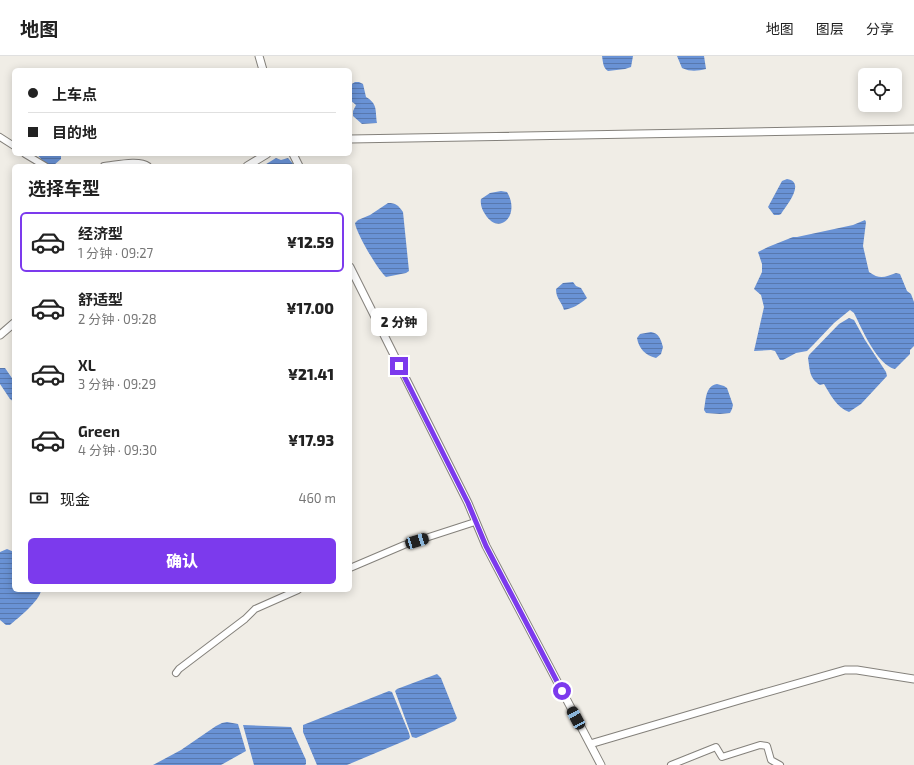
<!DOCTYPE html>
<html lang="zh">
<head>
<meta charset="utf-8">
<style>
  body { margin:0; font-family:"Exo 2","Noto Sans SC",sans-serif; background:#f2f2f2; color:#222; height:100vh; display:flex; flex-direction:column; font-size:15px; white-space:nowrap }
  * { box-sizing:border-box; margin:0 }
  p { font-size:13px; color:#767676 }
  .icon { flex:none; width:22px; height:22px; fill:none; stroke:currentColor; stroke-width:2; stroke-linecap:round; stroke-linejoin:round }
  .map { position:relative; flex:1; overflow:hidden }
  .side { position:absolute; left:12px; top:108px; width:340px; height:428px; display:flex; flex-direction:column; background:#fff; border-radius:6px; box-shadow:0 2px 10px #0003 }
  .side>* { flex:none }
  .guide { position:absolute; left:12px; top:12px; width:340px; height:88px; border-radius:6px; box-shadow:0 2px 10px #0003; display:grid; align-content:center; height:88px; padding:0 16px; background:#fff }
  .fabs { position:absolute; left:858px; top:12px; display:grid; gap:8px }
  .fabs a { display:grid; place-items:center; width:44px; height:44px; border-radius:6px; background:#fff; box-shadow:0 2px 10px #0003; font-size:20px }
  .end { position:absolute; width:18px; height:18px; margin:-9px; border:5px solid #7c3aed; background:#fff; box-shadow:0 0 0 2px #fff }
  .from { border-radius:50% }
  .bubble { position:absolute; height:28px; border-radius:6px; background:#fff; box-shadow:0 2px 10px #0003; font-size:13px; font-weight:800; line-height:28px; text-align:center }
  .car { position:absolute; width:12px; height:24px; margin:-12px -6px; border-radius:5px; box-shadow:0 0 3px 1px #0007; background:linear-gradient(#222 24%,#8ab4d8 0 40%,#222 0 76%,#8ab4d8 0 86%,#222 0) }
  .guide b { display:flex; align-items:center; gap:14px; height:38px; font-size:15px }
  .guide b+b { border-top:1px solid #e0e0e0 }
  .guide i { width:10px; height:10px; background:#222 }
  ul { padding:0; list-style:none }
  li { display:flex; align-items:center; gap:12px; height:60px; margin:0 8px 6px; padding:0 8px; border:2px solid transparent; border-radius:6px }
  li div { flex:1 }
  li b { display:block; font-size:15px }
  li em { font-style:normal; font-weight:800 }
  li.current { border-color:#7c3aed }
  li>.icon { width:36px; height:36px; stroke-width:1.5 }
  h2 { padding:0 16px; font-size:18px; line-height:48px }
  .pay { display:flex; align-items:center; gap:10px; height:44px; padding:0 16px; font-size:15px }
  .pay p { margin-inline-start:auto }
  .action { display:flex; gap:8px; margin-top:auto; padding:8px 16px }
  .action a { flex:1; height:46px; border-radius:6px; background:#7c3aed; color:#fff; font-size:16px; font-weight:800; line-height:46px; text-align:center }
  header { display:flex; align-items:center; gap:24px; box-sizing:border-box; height:56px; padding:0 20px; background:#fff; border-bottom:1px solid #e0e0e0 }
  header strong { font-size:19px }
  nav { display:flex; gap:22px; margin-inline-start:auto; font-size:14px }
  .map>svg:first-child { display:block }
  .water { fill:url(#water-rules) }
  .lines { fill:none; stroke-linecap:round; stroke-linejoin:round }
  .minor-casing { stroke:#84817b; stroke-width:8 }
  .tertiary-casing { stroke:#84817b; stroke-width:9 }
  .minor { stroke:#fff; stroke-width:6 }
  .tertiary { stroke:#fff; stroke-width:7 }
  .route { stroke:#7c3aed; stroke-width:5 }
</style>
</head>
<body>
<header>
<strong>地图</strong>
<nav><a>地图</a><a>图层</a><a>分享</a></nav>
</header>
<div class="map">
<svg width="914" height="709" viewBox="0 0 914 709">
  <defs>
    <pattern id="water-rules" width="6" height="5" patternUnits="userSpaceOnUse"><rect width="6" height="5" fill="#6992d5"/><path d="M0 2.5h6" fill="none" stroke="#5878ae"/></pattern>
  </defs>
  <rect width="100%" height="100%" fill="#f0ede6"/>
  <!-- water -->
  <path class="water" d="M602 0H633L631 11 625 13 608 15C603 12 603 6 602 0Z
    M677 0H704L706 13C697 15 691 16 682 12Z
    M355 26H359L363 28 366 41C378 48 375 54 377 67L362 68 353 60V55L356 49 350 44V29Z
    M37 98H61V103L54 109C47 109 41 104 37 98Z
    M276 102 281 104 288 102 295 110H263Z
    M787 123C806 126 787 149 781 158L779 159H774L768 151 782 125Z
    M501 135 507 136C521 159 499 181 485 158 482 154 480 148 481 143L490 137Z
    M388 147C396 147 398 149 403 156L409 215 406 217 386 221C378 214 356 177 355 167L358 164 370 159Z
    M865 164 866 166 863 190 869 216C880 224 885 221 896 217L900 218 907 235 911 238 914 246V290L910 294V298L895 313C877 309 862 273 854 257L850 254 834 267 814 288 807 295 796 297 783 304H780L775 295 771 294 754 295 764 251 761 239 754 233 762 216V208L758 196 768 191 793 181H797L853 169Z
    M573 226 576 230 581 232 587 242C579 249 573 252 564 254 562 246 556 243 556 233L563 227Z
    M849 262 854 264 865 284 886 316 887 320 861 348 849 356C837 352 830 338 824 328L820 329C809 322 810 314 808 302L809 299 839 268Z
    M651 276C659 277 661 284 663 291L661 298 656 302C645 299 639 293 637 282L640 278Z
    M0 312H5L14 325V346L10 343 0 328Z
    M717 328 724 330 727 332 733 349 732 353 730 357 720 358 706 357 704 354C706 344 705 330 717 328Z
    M7 493 14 496V534H41C40 545 18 562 10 569H6L0 564V496Z
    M437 618 441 622 457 662 455 665 416 682 412 681 395 635 397 633Z
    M389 635 392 636 409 677 410 681 409 683 347 709H317L303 676V669Z
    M227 666 238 668 246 695 221 709H153L181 694 216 670 222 667Z
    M243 669 291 671 306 704V708L305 709H254Z"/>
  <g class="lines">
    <defs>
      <path id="minor" d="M0 81 14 90
        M25 98 45 110
        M104 110C115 109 139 103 148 110
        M350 512 404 489 475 466
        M176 617 179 613 245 563 255 553 298 534
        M671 709 716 691 722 701 760 689 767 690 771 704 780 709"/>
      <path id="tertiary" d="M259 0 263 14
        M350 83 914 73
        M293 98 299 110
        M247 110 267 98
        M350 211 468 447 486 490 601 709
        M0 279 14 267
        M590 688 743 643 845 614H857L914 623"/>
    </defs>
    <!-- minor casing -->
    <use href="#minor" class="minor-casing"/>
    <!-- tertiary casing -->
    <use href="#tertiary" class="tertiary-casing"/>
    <!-- minor -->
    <use href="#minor" class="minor"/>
    <!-- tertiary -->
    <use href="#tertiary" class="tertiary"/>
  </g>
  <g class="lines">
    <!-- route -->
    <path class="route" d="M399 310 468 447 486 490 562 635"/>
  </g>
</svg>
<div class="fabs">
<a><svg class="icon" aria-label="locate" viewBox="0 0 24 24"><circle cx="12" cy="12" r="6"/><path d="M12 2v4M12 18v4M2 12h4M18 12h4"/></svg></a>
</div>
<i class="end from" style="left:562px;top:635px"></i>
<i class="end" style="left:399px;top:310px"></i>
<div class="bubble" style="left:371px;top:252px;width:56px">2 分钟</div>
<i class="car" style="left:417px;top:485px;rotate:73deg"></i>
<i class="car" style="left:576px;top:662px;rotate:332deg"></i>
<div class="guide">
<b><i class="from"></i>上车点</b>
<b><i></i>目的地</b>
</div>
<section class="side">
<h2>选择车型</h2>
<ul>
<li class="current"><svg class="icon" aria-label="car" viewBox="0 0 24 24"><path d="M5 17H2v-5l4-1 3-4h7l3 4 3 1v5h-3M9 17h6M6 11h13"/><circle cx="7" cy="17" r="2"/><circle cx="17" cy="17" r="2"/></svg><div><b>经济型</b><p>1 分钟 · 09:27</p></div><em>¥12.59</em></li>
<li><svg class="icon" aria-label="car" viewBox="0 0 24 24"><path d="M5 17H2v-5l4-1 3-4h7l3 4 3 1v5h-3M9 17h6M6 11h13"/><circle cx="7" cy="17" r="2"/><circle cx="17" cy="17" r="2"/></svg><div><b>舒适型</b><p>2 分钟 · 09:28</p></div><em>¥17.00</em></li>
<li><svg class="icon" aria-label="car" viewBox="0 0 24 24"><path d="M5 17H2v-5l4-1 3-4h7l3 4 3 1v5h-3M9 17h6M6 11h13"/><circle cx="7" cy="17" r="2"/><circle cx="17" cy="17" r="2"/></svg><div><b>XL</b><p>3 分钟 · 09:29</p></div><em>¥21.41</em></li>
<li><svg class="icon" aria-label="car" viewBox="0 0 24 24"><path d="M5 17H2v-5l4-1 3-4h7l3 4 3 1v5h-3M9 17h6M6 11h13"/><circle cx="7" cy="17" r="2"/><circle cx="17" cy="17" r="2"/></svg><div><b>Green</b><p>4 分钟 · 09:30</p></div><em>¥17.93</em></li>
</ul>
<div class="pay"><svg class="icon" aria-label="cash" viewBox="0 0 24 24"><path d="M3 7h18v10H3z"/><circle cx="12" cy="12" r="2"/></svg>现金<p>460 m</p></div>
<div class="action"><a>确认</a></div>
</section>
</div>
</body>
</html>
